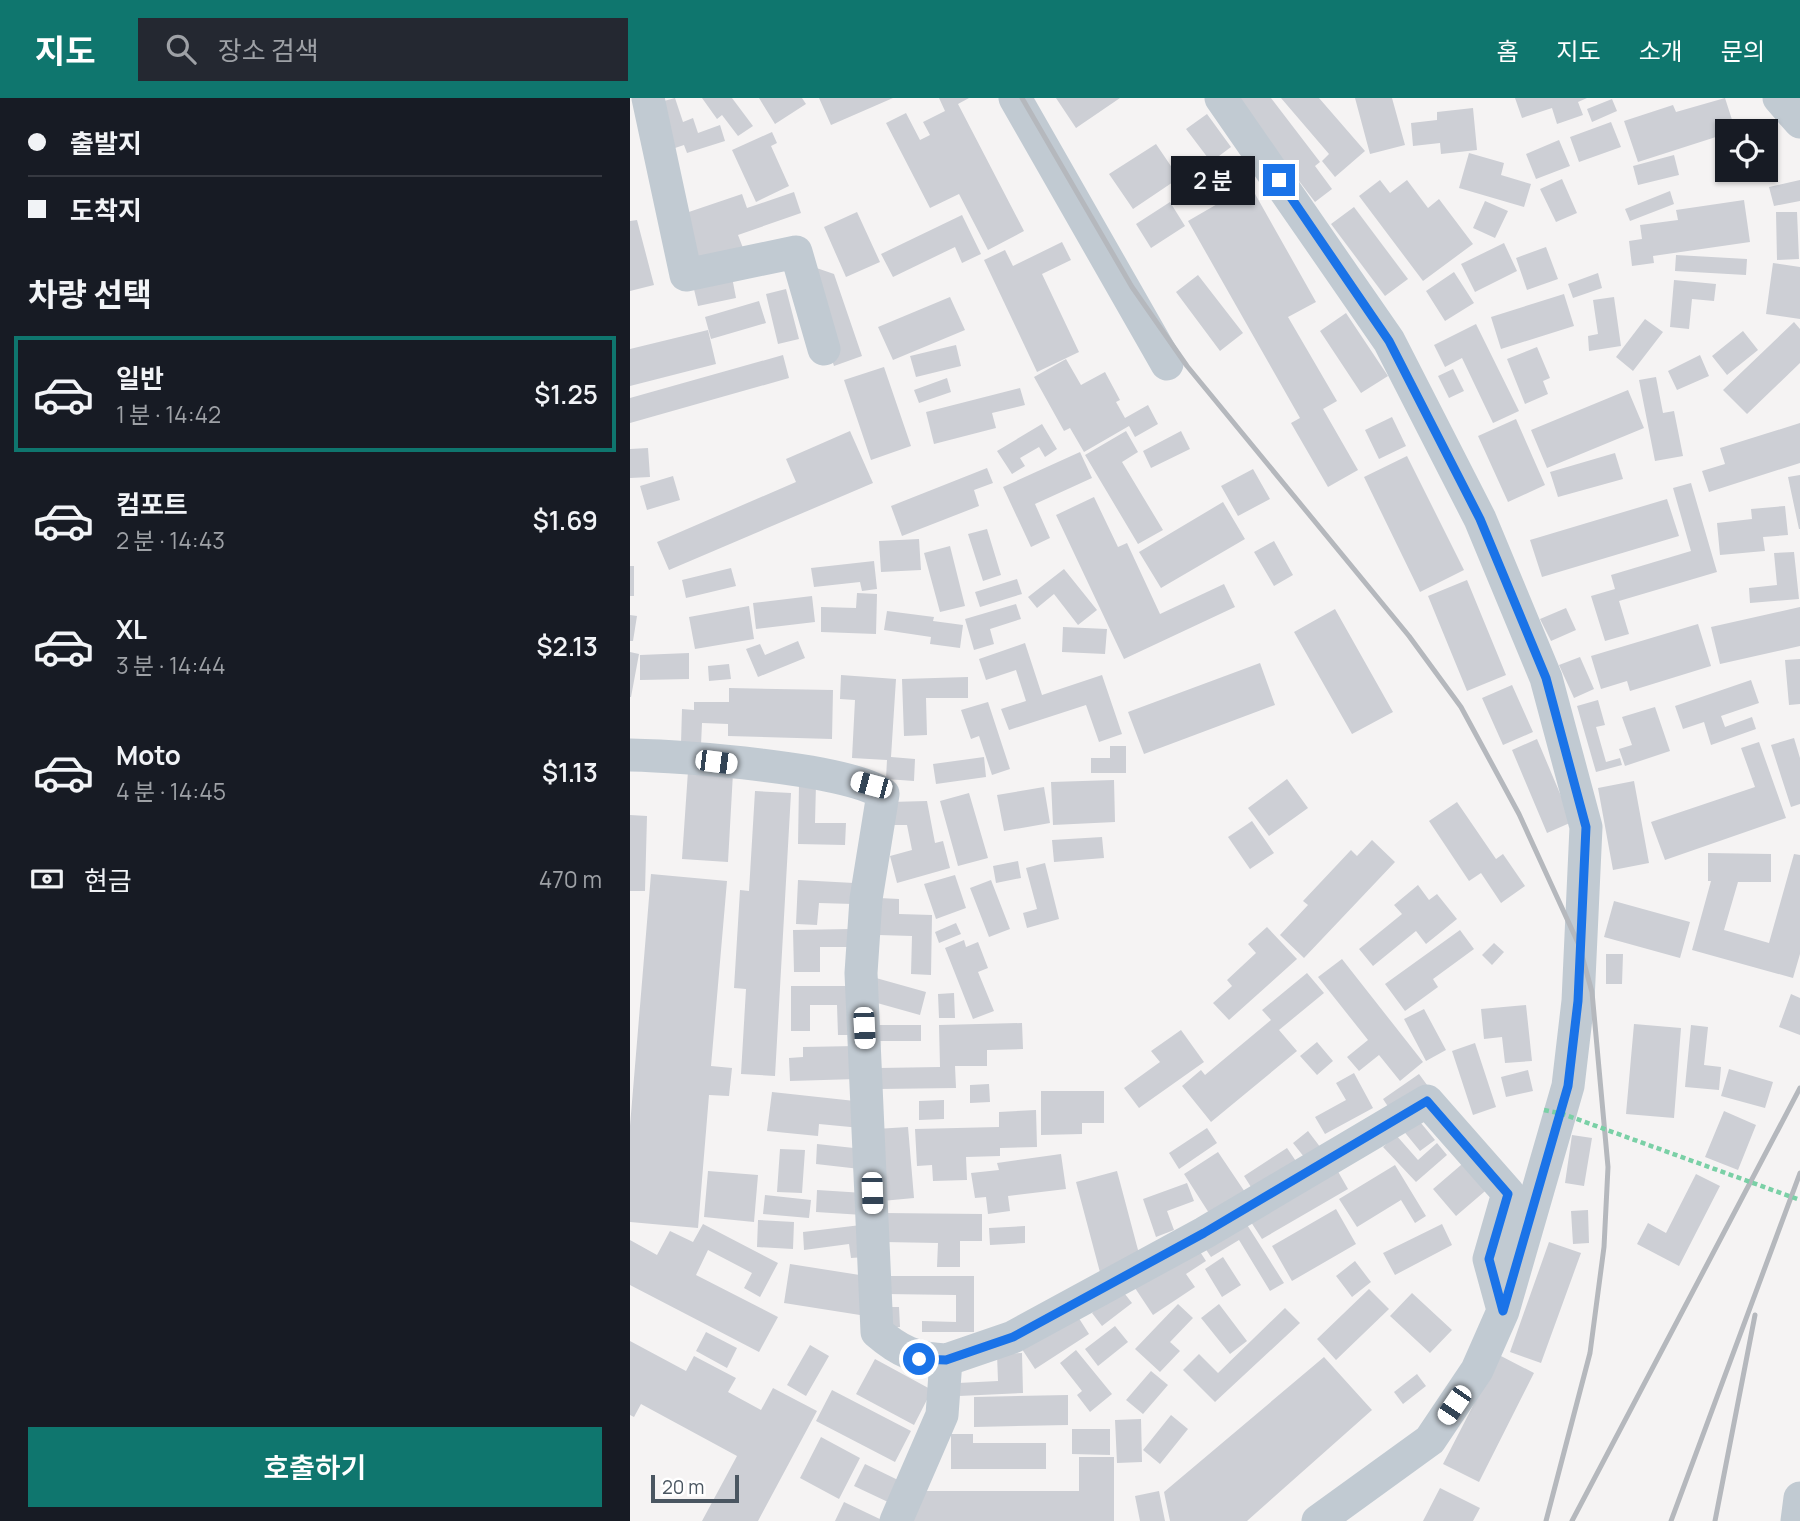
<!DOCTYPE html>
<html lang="ko">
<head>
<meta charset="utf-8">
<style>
  body { margin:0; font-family:Manrope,"Noto Sans KR",sans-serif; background:#242831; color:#f1f3f6; height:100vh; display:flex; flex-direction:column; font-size:26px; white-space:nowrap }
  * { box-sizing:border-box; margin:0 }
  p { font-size:23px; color:#9ea1a6 }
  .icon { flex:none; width:38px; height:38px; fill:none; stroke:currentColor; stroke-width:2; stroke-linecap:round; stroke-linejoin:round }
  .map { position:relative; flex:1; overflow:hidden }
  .sheet { display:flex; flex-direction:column; background:#171b24; width:630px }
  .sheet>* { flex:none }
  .banner { display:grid; align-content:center; height:154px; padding:0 28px; background:#171b24 }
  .tools { position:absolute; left:1085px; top:21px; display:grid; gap:14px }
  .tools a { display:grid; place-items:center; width:63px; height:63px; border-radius:0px; background:#171b24; box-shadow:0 2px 5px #0004; font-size:35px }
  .scale { position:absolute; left:21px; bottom:18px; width:88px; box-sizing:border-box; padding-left:7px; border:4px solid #4a5661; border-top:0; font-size:19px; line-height:24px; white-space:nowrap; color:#4a5661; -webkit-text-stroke:5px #fff; paint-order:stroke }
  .end { position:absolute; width:32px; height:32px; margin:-16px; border:9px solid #1a73e8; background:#fff; box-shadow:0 0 0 4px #fff }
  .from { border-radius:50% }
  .bubble { position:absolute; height:49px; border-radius:0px; background:#171b24; box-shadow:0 2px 5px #0004; font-size:23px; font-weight:600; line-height:49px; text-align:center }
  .car { position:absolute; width:21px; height:42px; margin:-21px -10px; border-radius:9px; box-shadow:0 0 5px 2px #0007; background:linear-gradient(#fff 24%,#345 0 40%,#fff 0 76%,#345 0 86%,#fff 0) }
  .banner b { display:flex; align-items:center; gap:24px; height:66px; font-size:26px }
  .banner b+b { border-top:2px solid #363941 }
  .banner i { width:18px; height:18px; background:#f1f3f6 }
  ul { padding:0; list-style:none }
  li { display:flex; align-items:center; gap:21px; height:116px; margin:0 14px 10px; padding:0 14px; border:4px solid transparent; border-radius:0px }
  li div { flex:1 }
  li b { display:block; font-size:26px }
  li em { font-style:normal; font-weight:600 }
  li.active { border-color:#0f766e }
  li>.icon { width:63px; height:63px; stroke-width:1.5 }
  h2 { padding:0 28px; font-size:32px; line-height:84px }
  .pay { display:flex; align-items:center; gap:18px; height:77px; padding:0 28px; font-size:26px }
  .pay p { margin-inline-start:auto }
  .cta { display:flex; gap:14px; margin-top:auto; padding:14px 28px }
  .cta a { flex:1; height:80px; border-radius:0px; background:#0f766e; color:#fff; font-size:28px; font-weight:600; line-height:80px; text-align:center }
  header { display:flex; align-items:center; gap:42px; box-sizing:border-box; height:98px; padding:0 35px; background:#0f766e; color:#fff }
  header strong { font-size:33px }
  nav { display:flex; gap:38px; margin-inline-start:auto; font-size:24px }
  .search { width:490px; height:63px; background:#242831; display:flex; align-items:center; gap:18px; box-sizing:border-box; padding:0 24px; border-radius:0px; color:#9ea1a6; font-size:26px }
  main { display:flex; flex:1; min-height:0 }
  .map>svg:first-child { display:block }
  .building { fill:#cdcfd5 }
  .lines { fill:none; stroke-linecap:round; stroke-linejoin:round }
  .minor { stroke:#c1cad2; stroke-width:33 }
  .rail { stroke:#b5b8bd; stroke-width:5 }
  .path-bridge { stroke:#7ad0a6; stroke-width:4.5; stroke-dasharray:5 3.5; stroke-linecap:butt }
  .route { stroke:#1a73e8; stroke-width:9 }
</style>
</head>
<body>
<header>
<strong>지도</strong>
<div class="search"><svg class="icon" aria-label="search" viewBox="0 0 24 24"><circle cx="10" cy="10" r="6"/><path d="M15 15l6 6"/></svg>장소 검색</div>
<nav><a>홈</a><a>지도</a><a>소개</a><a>문의</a></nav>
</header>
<main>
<section class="sheet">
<div class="banner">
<b><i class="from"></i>출발지</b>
<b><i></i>도착지</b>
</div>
<h2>차량 선택</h2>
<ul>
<li class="active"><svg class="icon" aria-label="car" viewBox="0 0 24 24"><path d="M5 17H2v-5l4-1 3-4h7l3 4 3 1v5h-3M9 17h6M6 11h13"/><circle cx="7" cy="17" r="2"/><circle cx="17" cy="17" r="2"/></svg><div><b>일반</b><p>1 분 · 14:42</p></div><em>$1.25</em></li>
<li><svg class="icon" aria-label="car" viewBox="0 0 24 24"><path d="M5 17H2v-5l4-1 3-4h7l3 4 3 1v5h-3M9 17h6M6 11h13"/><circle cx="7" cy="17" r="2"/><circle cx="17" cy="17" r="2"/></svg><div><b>컴포트</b><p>2 분 · 14:43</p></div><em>$1.69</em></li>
<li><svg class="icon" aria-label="car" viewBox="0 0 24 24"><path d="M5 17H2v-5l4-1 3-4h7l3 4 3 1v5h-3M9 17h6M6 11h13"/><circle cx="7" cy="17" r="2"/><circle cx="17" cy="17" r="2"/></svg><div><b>XL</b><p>3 분 · 14:44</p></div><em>$2.13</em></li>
<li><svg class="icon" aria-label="car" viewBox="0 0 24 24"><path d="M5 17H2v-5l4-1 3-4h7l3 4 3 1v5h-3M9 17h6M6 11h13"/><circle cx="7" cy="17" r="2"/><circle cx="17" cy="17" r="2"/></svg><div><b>Moto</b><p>4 분 · 14:45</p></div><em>$1.13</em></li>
</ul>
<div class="pay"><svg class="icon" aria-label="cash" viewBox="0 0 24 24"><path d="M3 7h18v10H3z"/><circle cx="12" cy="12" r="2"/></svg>현금<p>470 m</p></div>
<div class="cta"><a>호출하기</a></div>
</section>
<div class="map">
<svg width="1170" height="1423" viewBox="0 0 1170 1423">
  <rect width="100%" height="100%" fill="#f5f3f3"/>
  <!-- building -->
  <path class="building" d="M45 0 53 24 63 20 68 35 90 27 95 43 57 55 54 47 39 52 23 6Z
    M72 0H102L123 28 108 38 92 17 87 21Z
    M129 0H172L176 6 145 26Z
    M189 0H263L201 27Z
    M309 0H339L328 6 394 133 358 152 329 96 300 110 256 25 276 15 290 42 300 37 293 24 315 13Z
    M426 0H490L446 30Z
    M606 0H641L690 64 685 68 702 91 685 104Z
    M651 0H689L735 53 705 79 692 63 699 56Z
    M725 0H762L775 47 740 56Z
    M885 0H957L948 4 953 17 927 26 922 10 892 20Z
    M1095 0 1104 28 1122 22 1125 33H1097V62L1089 38 1008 64 994 23 1043 7 1046 14Z
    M982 1 987 13 962 24 957 11Z
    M843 10 847 52 811 56 810 45 783 48 781 25 807 22V14Z
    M577 16 601 49 581 64 556 31Z
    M981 24 991 49 949 64 940 39Z
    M142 34 147 45 141 48 159 88 126 104 102 52Z
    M929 42 940 68 906 81 896 56Z
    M526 46 549 80 503 111 479 76Z
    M839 55 874 65 871 77 901 86 894 109 829 90Z
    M1044 57 1049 77 1008 87 1003 68Z
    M932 81 947 115 926 124 910 91Z
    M750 82 760 95 777 82 798 110 809 101 843 146 793 183 729 98Z
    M1170 82V103L1144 108 1139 89Z
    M620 87 686 204 658 219 707 303 693 311 728 372 698 389 661 325 670 320 558 123Z
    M1040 93 1044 106 1000 123 995 111Z
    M164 94 171 115 108 137 113 150 64 168 47 118 112 96 117 110Z
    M1114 102 1120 144 1023 158 1024 165 1002 168 999 143 1012 141 1010 127 1048 122 1046 112Z
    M855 103 878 113 865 140 843 130Z
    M540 104 555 128 521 150 506 126Z
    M724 109 778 181 755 198 701 126Z
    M227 114 250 164 216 179 194 129Z
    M1146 114H1167L1169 161 1147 162Z
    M332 117 351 156 332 165 325 149 263 179 251 156Z
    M7 122 24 187 0 193V123Z
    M432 144 441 162 412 176 449 254 407 274 354 162 375 152 383 168Z
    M874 145 887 173 845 194 831 166Z
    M916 149 928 181 897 192 886 160Z
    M1046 157 1117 161 1116 177 1045 173Z
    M169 164 204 176 232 258 204 268Z
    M1143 165 1170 169V221L1136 216Z
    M824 174 844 205 815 223 796 193Z
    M968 175 972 190 943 200 938 186Z
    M568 177 613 235 590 253 546 194Z
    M102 179 106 200 68 208 63 187Z
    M1044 182 1086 186 1084 203 1062 201 1059 231 1040 229Z
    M156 191 169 241 148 246 136 196Z
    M934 196 944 228 871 251 861 219Z
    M320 199 335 232 263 262 248 229Z
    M984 199 991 248 959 253 958 238 968 236 963 202Z
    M129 203 136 225 81 241 75 219Z
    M716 215 758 278 731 295 690 233Z
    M1015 221 1033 234 1003 273 986 259Z
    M1164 224 1170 231V265L1117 316 1093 292Z
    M846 226 889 313 863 325 832 260 815 269 804 247Z
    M78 232 86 266 0 288V251Z
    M1113 233 1128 252 1097 277 1082 258Z
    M326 247 331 268 286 279 280 258Z
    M907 249 920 280 913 283 918 296 895 306 877 261Z
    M153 257 159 280 0 325V300Z
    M1070 257 1079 278 1047 292 1038 273Z
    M436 261 451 287 475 274 490 302 486 304 495 320 518 307 528 326 505 339 499 328 454 354 440 330 434 333 404 279Z
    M254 269 281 348 241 362 214 282Z
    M823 271 834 293 819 300 808 278Z
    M1026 279 1033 315 1044 313 1053 358 1025 363 1009 282Z
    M317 280 321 294 289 305 284 292Z
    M390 290 395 307 362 315 366 330 304 346 296 314Z
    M998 292 1014 330 917 370 901 332Z
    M762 319 776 348 749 361 735 332Z
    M886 321 915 387 878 404 848 338Z
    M1170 325V365L1079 394 1072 373 1095 366 1090 350Z
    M412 326 427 351 415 359 409 349 390 360 395 368 382 376 367 353Z
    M220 333 243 385 39 472 27 444 166 384 156 361Z
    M496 333 508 354 492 364 533 432 508 446 455 357Z
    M551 333 560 351 521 370 513 353Z
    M18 350 20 379 0 380V351Z
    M450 354 462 380 405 406 420 440 401 449 373 389Z
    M985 355 993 381 928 399 920 374Z
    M777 358 834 472 790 494 734 379Z
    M357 370 363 385 344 392 349 408 272 438 261 408Z
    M623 371 640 401 608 418 591 388Z
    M1170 377V431H1169L1158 379Z
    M43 378 50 402 17 412 10 388Z
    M1061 385 1087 474 989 503 999 536 975 543 961 498 985 491 981 477 1061 453 1043 390Z
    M464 399 488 449 497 445 530 516 594 486 605 509 494 561 426 417Z
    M1037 401 1049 438 912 479 900 442Z
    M593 404 615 441 531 490 509 454Z
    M1155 408 1158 437 1133 439 1135 453 1090 457 1087 425 1122 421 1121 411Z
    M357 431 371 477 353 483 338 436Z
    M289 441 291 472 251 474 249 443Z
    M644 443 663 477 644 488 624 454Z
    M320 448 335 508 310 514 294 455Z
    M1164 454 1169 501 1120 505 1119 490 1147 487 1144 455Z
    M244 463 247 491 232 493 230 484 184 489 181 470Z
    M0 468H4V498H0Z
    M101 470 106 488 56 500 52 482Z
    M434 471 467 512 448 527 424 496 407 510 398 499Z
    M387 481 392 496 350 509 345 494Z
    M837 482 876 577 837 593 798 498Z
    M227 495 247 496 246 536 191 534V509L226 510Z
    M182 498 185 524 126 531 123 505Z
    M386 506 391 521 360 531 364 546 344 552 335 521Z
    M119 508 124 541 65 551 59 519Z
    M1170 509V548L1090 566 1081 529Z
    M936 510 946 532 921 543 910 521Z
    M705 511 763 614 722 636 664 534Z
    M257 513 304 519 303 523 333 527 330 550 300 546 301 539 254 532Z
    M0 517 7 518 3 543H0Z
    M1068 526 1081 568 1000 593 997 583 971 591 961 558Z
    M433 529 477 531 475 556 432 554Z
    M168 543 175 560 128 579 116 551 130 546 135 557Z
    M395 545 412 597 472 577 492 636 469 644 456 607 379 632 371 611 396 603 386 572 356 582 349 561Z
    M0 554 9 556 1 599H0Z
    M59 555V581L10 582V557Z
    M950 559 964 591 944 600 929 567Z
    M1170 561V606L1159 607 1155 562Z
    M630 565 645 607 514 656 498 614Z
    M99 566 101 581 79 583 78 568Z
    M211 577 266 581 261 659 285 661 284 683 256 681 257 662 222 660 225 602 210 601Z
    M338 579V600H296L297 637 274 638 272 581Z
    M1121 582 1129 605 1091 618 1095 629 1122 619 1126 631 1081 647 1074 624 1053 631 1045 608Z
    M882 587 903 634 873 647 852 600Z
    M99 590 203 592 202 641 98 638V626L72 625 71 647 51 646 52 611 64 612V604H99Z
    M968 602 975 627 966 629 976 664 990 660 992 667 966 674 947 608Z
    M358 604 380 671 362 677 349 638 341 641 331 612Z
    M1025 609 1040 653 995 668 989 651 1002 647 992 619Z
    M1164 640 1170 660V706L1161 709 1141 647Z
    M907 641 942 724 917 735 882 652Z
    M1129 644 1156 720 1035 762 1021 724 1125 689 1111 650Z
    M480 648H496V675H461V660H480Z
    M354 659 356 679 306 686 303 666Z
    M58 673 103 675 98 764 52 761Z
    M657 681 678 710 639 738 618 710Z
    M484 682 485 724 423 727 421 684Z
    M1004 683 1019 765 983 772 968 690Z
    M169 686H186L185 725H216L215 747 168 746Z
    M414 689 420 725 374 733 367 697Z
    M125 693 161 695 145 978 111 976 116 891 104 890 110 792 119 793Z
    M339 695 358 760 328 768 310 703Z
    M297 703 305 745 313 743 320 770 267 785 260 758 282 752 277 727H260V704Z
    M827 704 866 761 873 756 895 788 871 805 851 775 839 783 799 723Z
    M0 717 17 718 15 793H0Z
    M622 723 644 755 620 771 598 739Z
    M472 739 474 760 424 764 422 742Z
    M742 742 765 764 674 860 650 837 678 807 673 803 721 752 727 758Z
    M1078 755 1141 756V784H1108L1094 832 1139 845 1164 756 1170 757V856L1163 880 1062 852 1081 783H1078Z
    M388 763 391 780 366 785 363 768Z
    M415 765 429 821 397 830 393 815 407 811 396 770Z
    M21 776 97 783 81 968 102 970 99 998 79 997 68 1130 0 1124V1028Z
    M325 777 336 810 306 821 294 786Z
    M168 782 224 785 223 806 189 805 187 827 166 826Z
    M361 782 380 831 359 839 340 790Z
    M788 787 799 802 807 796 827 821 796 846 786 833 743 868 729 851 772 816 764 807Z
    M249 800 269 801V816L302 817 301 877 281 876 282 838 248 837Z
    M984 803 1060 824 1050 860 974 839Z
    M326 825 331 836 309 845 305 834Z
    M637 829 667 861 599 922 583 905 602 888 597 882 626 855 618 846Z
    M222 831V849H190V874H164L163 832Z
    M830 832 844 851 803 881 808 889 775 913 755 886Z
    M334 842 336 849 348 844 358 870 348 874 364 913 343 921 315 850Z
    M864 845 874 854 862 867 852 857Z
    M976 856H993L992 886H976Z
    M712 861 793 964 770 983 749 957 729 973 717 959 738 942 688 879Z
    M677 875 694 895 649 932 667 953 581 1024 552 988 571 972 575 977 641 922 632 912Z
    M246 880 296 894 290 917 240 903Z
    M161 888H224L225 937H208L207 907H180V933H161Z
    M324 895 325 920H309L308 896Z
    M1161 896 1170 900V937L1149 929Z
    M896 907 902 963 875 965 872 939 854 941 851 911Z
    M794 911 816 952 796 963 774 921Z
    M392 925 393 951 357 952V968H325L326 990 249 991V970L310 969 309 927Z
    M1004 926 1051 930 1044 1020 996 1016Z
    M247 927H291V943H247Z
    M1061 927 1078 929 1074 967 1091 969 1089 992 1055 989Z
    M551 932 574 964 509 1010 494 990 530 964 521 953Z
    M687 944 703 963 687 977 670 958Z
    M845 945 866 1009 843 1017 822 953Z
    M226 948 227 981 160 983 159 960 173 959V949Z
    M1099 971 1143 984 1135 1010 1091 998Z
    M898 972 903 993 876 999 871 979Z
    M724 975 743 1010 695 1036 685 1019 716 1002 706 985Z
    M789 976 800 991 763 1016 753 1001Z
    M359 986 360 1004 340 1005V987Z
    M411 993H474V1025H452V1036L411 1037Z
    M142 994 234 1004 231 1030 189 1026 188 1038 137 1033Z
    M314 1002V1021L289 1022V1003Z
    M406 1012 407 1049 370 1050V1058L336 1059 337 1082 303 1083 302 1067 287 1068 285 1031 369 1029V1014Z
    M1094 1013 1126 1027 1108 1072 1075 1059Z
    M786 1019 805 1042 790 1053 772 1031Z
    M278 1029 284 1100 252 1103 246 1031Z
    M577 1030 587 1045 549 1071 539 1055Z
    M678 1033 697 1058 682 1069 663 1045Z
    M766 1037 788 1062 807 1045 817 1057 786 1084 753 1049Z
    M942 1037 962 1040 954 1088 935 1085Z
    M187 1046 233 1051 230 1071 186 1066Z
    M657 1050 672 1072 628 1100 614 1078Z
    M150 1051 175 1052 172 1095 147 1094Z
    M588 1054 621 1103 586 1126 554 1076Z
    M431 1056 436 1091 378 1098 380 1113 358 1116 356 1099 345 1100 341 1075 369 1072 367 1065Z
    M838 1061 861 1088 826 1118 803 1091Z
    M765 1067 796 1118 785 1125 771 1102 727 1129 709 1101Z
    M706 1070 718 1091 632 1141 619 1121Z
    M78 1073 128 1077 124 1124 74 1119Z
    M487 1073 512 1167 471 1178 446 1084Z
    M1066 1076 1090 1088 1049 1168 1007 1146 1018 1125 1036 1135Z
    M557 1085 564 1103 537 1113 544 1132 526 1139 513 1101Z
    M187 1092 234 1095 233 1117 186 1114Z
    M135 1097 181 1102 179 1120 133 1116Z
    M706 1111 726 1146 662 1183 642 1148Z
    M958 1112 959 1145 943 1146 941 1113Z
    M254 1115 352 1116V1143H330V1169H307L308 1145 254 1144Z
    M128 1122 164 1124 163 1151 127 1149Z
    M614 1122 654 1185 640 1193 609 1142 581 1159 573 1147Z
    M73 1126 148 1165 130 1199 114 1190 122 1175 78 1152 66 1177 148 1219 129 1254 0 1187V1142L27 1157 40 1133 63 1144Z
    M812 1126 822 1147 765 1177 753 1155Z
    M231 1127 235 1159 221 1160 219 1146 174 1152 173 1134Z
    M395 1128V1145L360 1147 359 1130Z
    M919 1144 951 1155 911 1265 880 1254Z
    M567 1149 576 1163 556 1176 565 1189 523 1217 505 1190Z
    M593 1159 611 1187 592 1199 575 1171Z
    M725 1163 741 1184 722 1199 706 1178Z
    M160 1166 236 1178 230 1217 154 1205Z
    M256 1178H344V1234H292V1223L326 1224V1197L256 1196Z
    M491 1191 502 1205 472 1228 462 1215Z
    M739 1191 759 1211 706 1262 687 1241Z
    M782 1195 822 1232 800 1255 760 1218Z
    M548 1206 563 1220 540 1244 550 1253 530 1274 505 1251Z
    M589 1206 617 1243 600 1256 571 1220Z
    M256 1209H269L270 1229H257Z
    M655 1210 670 1225 585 1304 553 1272 569 1256 588 1275Z
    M443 1211 459 1236 405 1271 388 1245Z
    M485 1228 498 1244 468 1268 455 1251Z
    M76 1234 107 1250 97 1270 66 1253Z
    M0 1243 56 1273 64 1258 106 1280 98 1294 131 1312 143 1290 187 1313 128 1423H72L107 1358 11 1306 4 1319 0 1317Z
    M180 1247 199 1258 176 1298 157 1287Z
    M446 1252 482 1296 460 1314 447 1297 452 1293 430 1265Z
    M392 1255 393 1295 329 1298 328 1285 368 1283 367 1256Z
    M869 1257 904 1275 849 1384 813 1366Z
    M694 1259 742 1312 617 1423H540L534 1394Z
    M245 1261 302 1292 284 1327 226 1296Z
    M521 1273 538 1287 513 1316 496 1302Z
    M787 1276 796 1288 773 1306 764 1294Z
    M202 1292 281 1333 265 1364 186 1323Z
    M438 1297V1327L344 1329V1299Z
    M541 1317 558 1331 530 1366 513 1352Z
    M511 1321 512 1364 487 1365 485 1322Z
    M442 1331H480V1357L442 1356Z
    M321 1336H343V1345H416V1371H321Z
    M191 1339 230 1360 209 1401 170 1380Z
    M449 1359H484V1423H275L288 1393H449Z
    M235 1366 268 1382 258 1404 224 1388Z
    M810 1390 850 1410 843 1423H793Z
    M529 1393 535 1423H510L505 1398Z
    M214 1404 254 1423H205Z"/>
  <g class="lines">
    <!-- minor -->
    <path class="minor" d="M18 0 56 177 166 154 194 251
      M385 0 537 266
      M591 0 759 243 850 421 916 580 956 729 948 903 938 988 873 1213 847 1272 800 1342 688 1423
      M1149 0 1170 24
      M0 657C49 658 219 670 253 696L236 801 231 875 247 1234C269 1253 286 1261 316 1262L312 1317 266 1423
      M316 1262 383 1239 574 1135 797 1003 878 1095 859 1161 873 1212
      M1167 1423 1170 1400"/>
    <!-- rail -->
    <path class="rail" d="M392 0 502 189 557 268 779 538 831 609 889 716 949 847 962 894 978 1069 974 1149 960 1255 916 1423
      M942 1423 1170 990
      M1041 1423 1170 1075
      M1085 1423 1125 1217"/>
    <!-- path-bridge -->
    <path class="path-bridge" d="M914 1012 933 1016 1170 1102"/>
  </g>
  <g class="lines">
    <!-- route -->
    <path class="route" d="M289 1261 316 1262 383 1239 574 1135 797 1003 878 1096 859 1161 873 1213 938 988 948 903 956 729 916 580 850 421 759 243 649 82"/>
  </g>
</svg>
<div class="tools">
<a><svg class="icon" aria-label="locate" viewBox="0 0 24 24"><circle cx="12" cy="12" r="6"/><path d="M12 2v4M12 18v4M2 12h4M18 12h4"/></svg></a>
</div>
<div class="scale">20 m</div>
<i class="end from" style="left:289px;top:1261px"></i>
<i class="end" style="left:649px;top:82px"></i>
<div class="bubble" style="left:541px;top:58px;width:84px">2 분</div>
<i class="car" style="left:86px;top:664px;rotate:97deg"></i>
<i class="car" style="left:241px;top:687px;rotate:285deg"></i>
<i class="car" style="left:234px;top:930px;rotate:177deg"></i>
<i class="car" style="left:242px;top:1095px;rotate:178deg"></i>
<i class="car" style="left:824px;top:1307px;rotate:214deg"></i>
</div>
</main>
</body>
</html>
